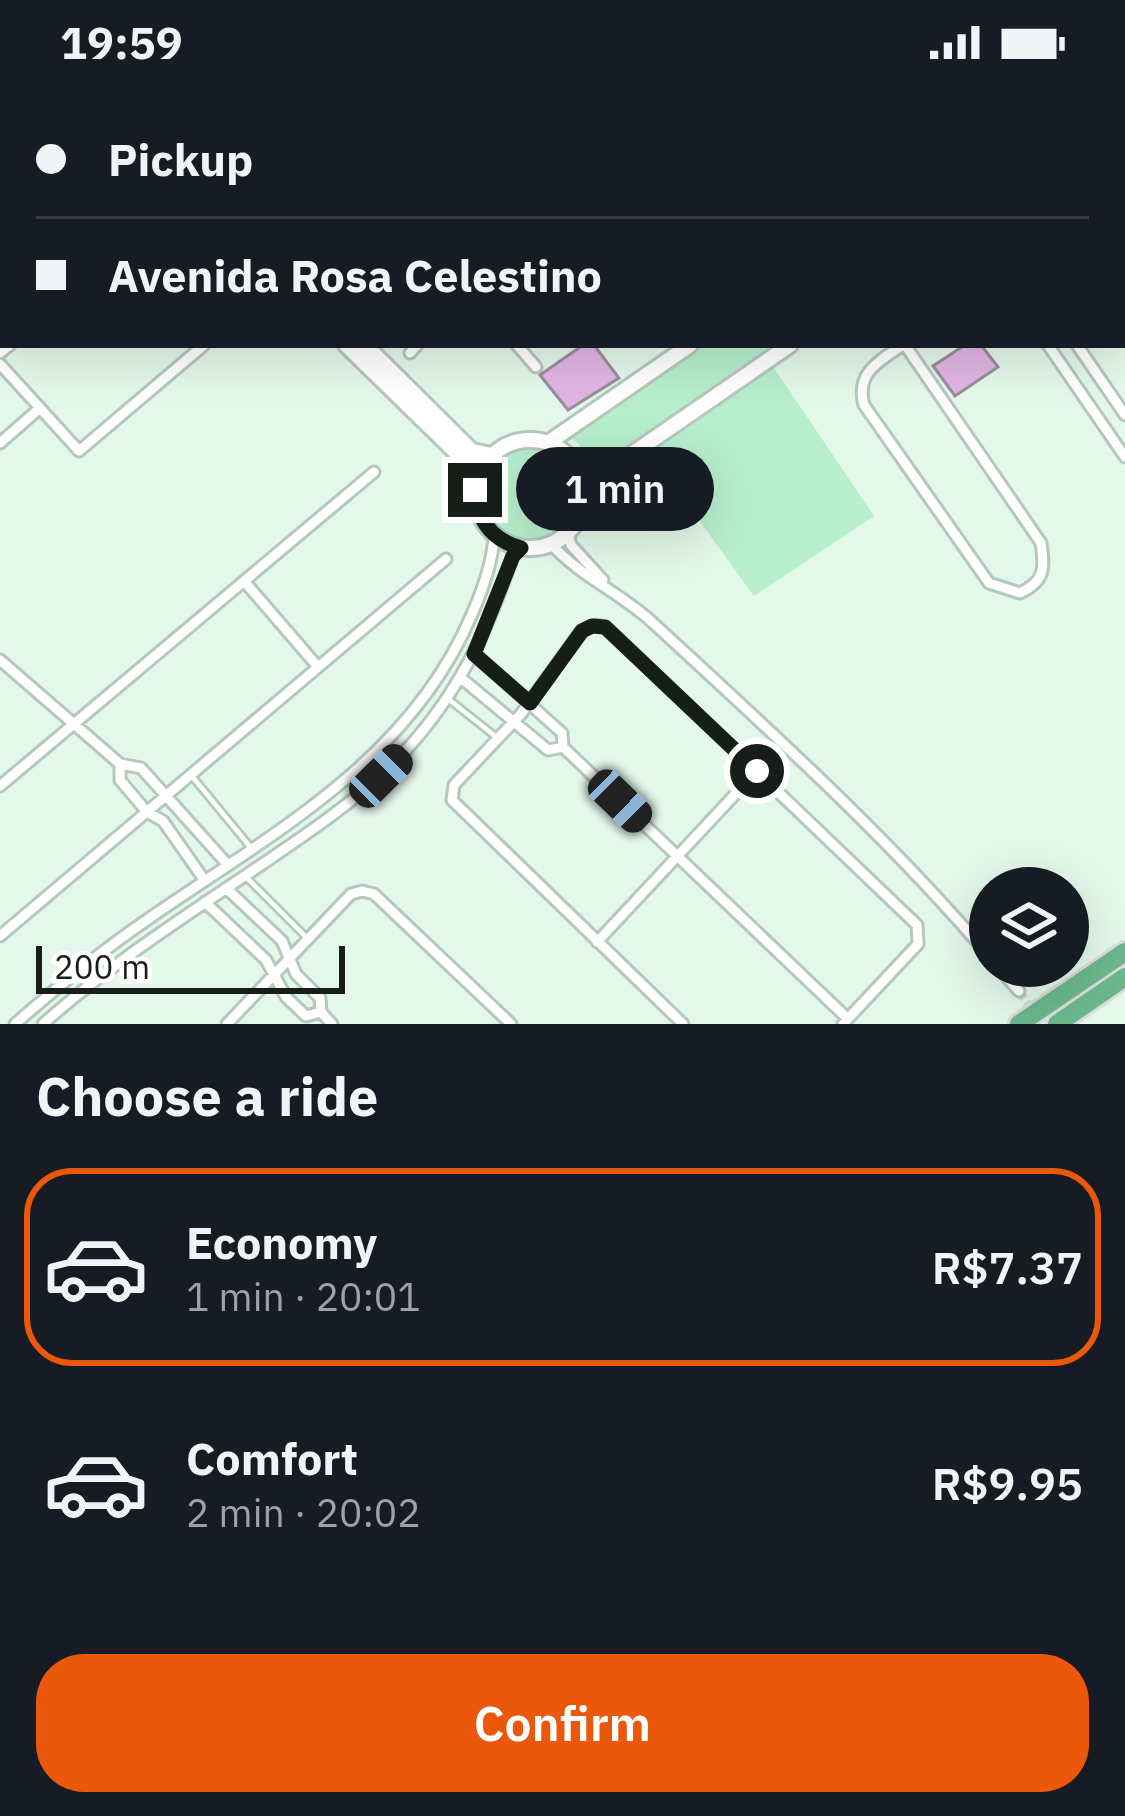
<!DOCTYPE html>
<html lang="en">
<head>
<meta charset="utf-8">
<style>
  body { margin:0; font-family:"IBM Plex Sans",sans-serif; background:#20242c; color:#f1f3f6; height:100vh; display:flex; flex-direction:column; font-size:45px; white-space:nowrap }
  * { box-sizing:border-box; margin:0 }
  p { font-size:39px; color:#9ea1a6 }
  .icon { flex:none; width:66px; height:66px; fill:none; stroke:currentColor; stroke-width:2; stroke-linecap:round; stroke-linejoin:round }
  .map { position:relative; height:940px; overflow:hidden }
  .side { display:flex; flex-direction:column; background:#171b24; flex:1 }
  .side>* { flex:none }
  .hud { position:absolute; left:0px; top:0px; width:1125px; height:264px; box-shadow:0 12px 48px #0002; display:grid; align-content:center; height:264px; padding:0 36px; background:#171b24 }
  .tools { position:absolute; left:969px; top:783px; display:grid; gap:24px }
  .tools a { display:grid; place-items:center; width:120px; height:120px; border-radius:50%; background:#171b24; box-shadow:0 12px 48px #0002; font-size:60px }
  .scale { position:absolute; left:36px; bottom:30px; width:309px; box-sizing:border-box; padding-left:12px; border:6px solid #171e1a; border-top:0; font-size:33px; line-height:42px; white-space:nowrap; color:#171e1a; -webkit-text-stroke:9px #fff; paint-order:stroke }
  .end { position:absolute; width:54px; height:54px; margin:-27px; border:15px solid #171e1a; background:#fff; box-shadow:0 0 0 6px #fff }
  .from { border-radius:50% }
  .bubble { position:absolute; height:84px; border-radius:42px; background:#171b24; box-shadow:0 12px 48px #0002; font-size:39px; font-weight:600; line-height:84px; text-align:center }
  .car { position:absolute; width:36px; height:72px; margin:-36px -18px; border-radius:15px; box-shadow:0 0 9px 3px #0007; background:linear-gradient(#222 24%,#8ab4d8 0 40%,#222 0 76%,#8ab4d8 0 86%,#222 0) }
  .hud b { display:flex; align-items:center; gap:42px; height:114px; font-size:45px }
  .hud b+b { border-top:3px solid #363941 }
  .hud i { width:30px; height:30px; background:#f1f3f6 }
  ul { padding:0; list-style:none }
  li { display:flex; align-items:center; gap:36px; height:198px; margin:0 24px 18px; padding:0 12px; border:6px solid transparent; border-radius:48px }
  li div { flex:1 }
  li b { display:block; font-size:45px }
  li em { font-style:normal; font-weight:600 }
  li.selected { border-color:#ea580c }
  li>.icon { width:108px; height:108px; stroke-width:1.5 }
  h2 { padding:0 36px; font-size:54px; line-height:144px }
  .button { display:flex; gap:24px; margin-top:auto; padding:24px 36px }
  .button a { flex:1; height:138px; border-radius:48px; background:#ea580c; color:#fff; font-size:48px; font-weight:600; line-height:138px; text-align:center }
  .status { display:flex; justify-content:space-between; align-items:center; height:84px; padding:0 60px; background:#171b24; direction:ltr }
  .status svg { height:33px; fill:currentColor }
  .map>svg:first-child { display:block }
  .green { fill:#b7eecc }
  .building { fill:#e0b5e3; stroke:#9b8d9c; stroke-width:3 }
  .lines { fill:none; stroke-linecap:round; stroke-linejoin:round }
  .street-tunnel { stroke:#c4d6cb; stroke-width:9; stroke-dasharray:9 4.5; stroke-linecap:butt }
  .lane-casing { stroke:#b5c8bc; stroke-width:10 }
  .street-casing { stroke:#b5c8bc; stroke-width:15 }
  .secondary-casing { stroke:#b5c8bc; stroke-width:20 }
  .highway-casing { stroke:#dadbda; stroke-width:24 }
  .lane { stroke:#fff; stroke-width:4.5 }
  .street { stroke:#fff; stroke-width:9 }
  .secondary { stroke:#fff; stroke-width:14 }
  .highway { stroke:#6bb78c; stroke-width:18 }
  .route { stroke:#171e1a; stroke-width:15 }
</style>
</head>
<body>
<div class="status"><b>19:59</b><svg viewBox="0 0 49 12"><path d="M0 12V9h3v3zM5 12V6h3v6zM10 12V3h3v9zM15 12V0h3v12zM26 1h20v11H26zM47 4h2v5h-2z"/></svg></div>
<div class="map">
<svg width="1125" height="940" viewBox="0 0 1125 940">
  <rect width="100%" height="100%" fill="#e3f7ea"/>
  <!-- green -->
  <path class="green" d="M699 261H777L593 386 578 359 565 350Z
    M772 281 874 432 754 512 648 366Z
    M483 410a47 47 0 1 1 94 0a47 47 0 1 1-94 0Z"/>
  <!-- building -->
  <path class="building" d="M583 261H594L619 294 568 326 540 291Z
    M965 261H981L998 283 955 312 933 282Z"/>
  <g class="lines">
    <!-- street-tunnel -->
    <path class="street-tunnel" d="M1019 907 1042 940"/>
    <defs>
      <path id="lane" d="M447 614 495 652
        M191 691 252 765
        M245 792 308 855"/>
      <path id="street" d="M433 0 435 3
        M730 0 732 3
        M866 0 868 3
        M895 0 897 3
        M40 3 43 0
        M216 3 218 0
        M362 3 364 0
        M664 3 668 0
        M0 37 3 35
        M1122 121 1125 125
        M0 123 3 121
        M517 261 536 283
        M903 261C879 277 855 289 864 321L989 499 1020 509C1045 497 1045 485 1041 459L905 261
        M1048 261 1125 373
        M1077 261 1125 331
        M0 269 10 261
        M410 269 417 261
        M0 280 79 367 204 261
        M0 359 40 324
        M568 449 571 461 603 496
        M551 460C580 492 620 509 652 538 769 646 887 752 990 873
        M244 497 318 583
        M474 570 562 649 563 663 848 935
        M0 576 120 680 141 684 228 781
        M461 594 548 666 563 663
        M120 680V696L147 728 163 737 205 797
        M0 702 374 388
        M226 804 282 857 296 890 320 914 321 928 332 940
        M205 818 266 876 286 913 306 932 321 928
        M0 852 446 475
        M597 858 757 687
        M997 882 1019 907
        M15 940C56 904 99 869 144 838 270 750 409 679 472 530 483 505 493 478 494 451
        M43 940C109 881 184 833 258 783 322 740 385 698 432 635 470 585 493 531 513 471L521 463
        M227 940 351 810 362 807 374 810 511 940
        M683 940 452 716 454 701 521 630 582 546 597 541 609 546 917 841 918 860 843 940"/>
      <path id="secondary" d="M88 0 90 3
        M99 0 103 3
        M1070 3 1074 0
        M1122 37 1125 35
        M346 261 472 384 477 396
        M365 261 472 367 492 371
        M476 410a54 54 0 1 1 108 0a54 54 0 1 1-108 0Z
        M548 359 690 261
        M584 403 790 261"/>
      <path id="highway" d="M1019 940 1125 868
        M1057 940 1125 893"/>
    </defs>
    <!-- lane casing -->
    <use href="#lane" class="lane-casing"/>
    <!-- street casing -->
    <use href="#street" class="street-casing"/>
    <!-- secondary casing -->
    <use href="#secondary" class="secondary-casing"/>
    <!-- highway casing -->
    <use href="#highway" class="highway-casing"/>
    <!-- lane -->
    <use href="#lane" class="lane"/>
    <!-- street -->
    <use href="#street" class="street"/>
    <!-- secondary -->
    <use href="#secondary" class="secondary"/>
    <!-- highway -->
    <use href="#highway" class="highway"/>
  </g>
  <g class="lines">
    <!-- route -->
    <path class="route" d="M475 406C477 436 492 456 521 464L513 472 474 570 530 619 582 547 592 542 605 543 757 687"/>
  </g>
</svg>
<div class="tools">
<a><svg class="icon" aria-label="layers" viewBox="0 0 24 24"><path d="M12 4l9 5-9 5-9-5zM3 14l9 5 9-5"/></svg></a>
</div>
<div class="scale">200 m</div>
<i class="end from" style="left:757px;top:687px"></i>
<i class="end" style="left:475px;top:406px"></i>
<div class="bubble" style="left:516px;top:363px;width:198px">1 min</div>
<i class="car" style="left:381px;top:692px;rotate:45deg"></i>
<i class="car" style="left:620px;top:717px;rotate:134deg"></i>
<div class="hud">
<b><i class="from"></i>Pickup</b>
<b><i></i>Avenida Rosa Celestino</b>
</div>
</div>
<section class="side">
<h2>Choose a ride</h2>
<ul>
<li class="selected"><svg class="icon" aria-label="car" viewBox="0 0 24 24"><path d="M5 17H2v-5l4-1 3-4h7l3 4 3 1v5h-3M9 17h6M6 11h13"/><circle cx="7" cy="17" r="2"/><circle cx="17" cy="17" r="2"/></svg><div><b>Economy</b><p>1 min · 20:01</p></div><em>R$7.37</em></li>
<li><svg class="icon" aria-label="car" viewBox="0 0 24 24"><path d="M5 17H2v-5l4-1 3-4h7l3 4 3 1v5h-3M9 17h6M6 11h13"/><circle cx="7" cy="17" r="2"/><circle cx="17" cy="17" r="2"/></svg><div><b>Comfort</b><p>2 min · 20:02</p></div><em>R$9.95</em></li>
</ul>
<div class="button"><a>Confirm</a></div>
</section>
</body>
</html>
